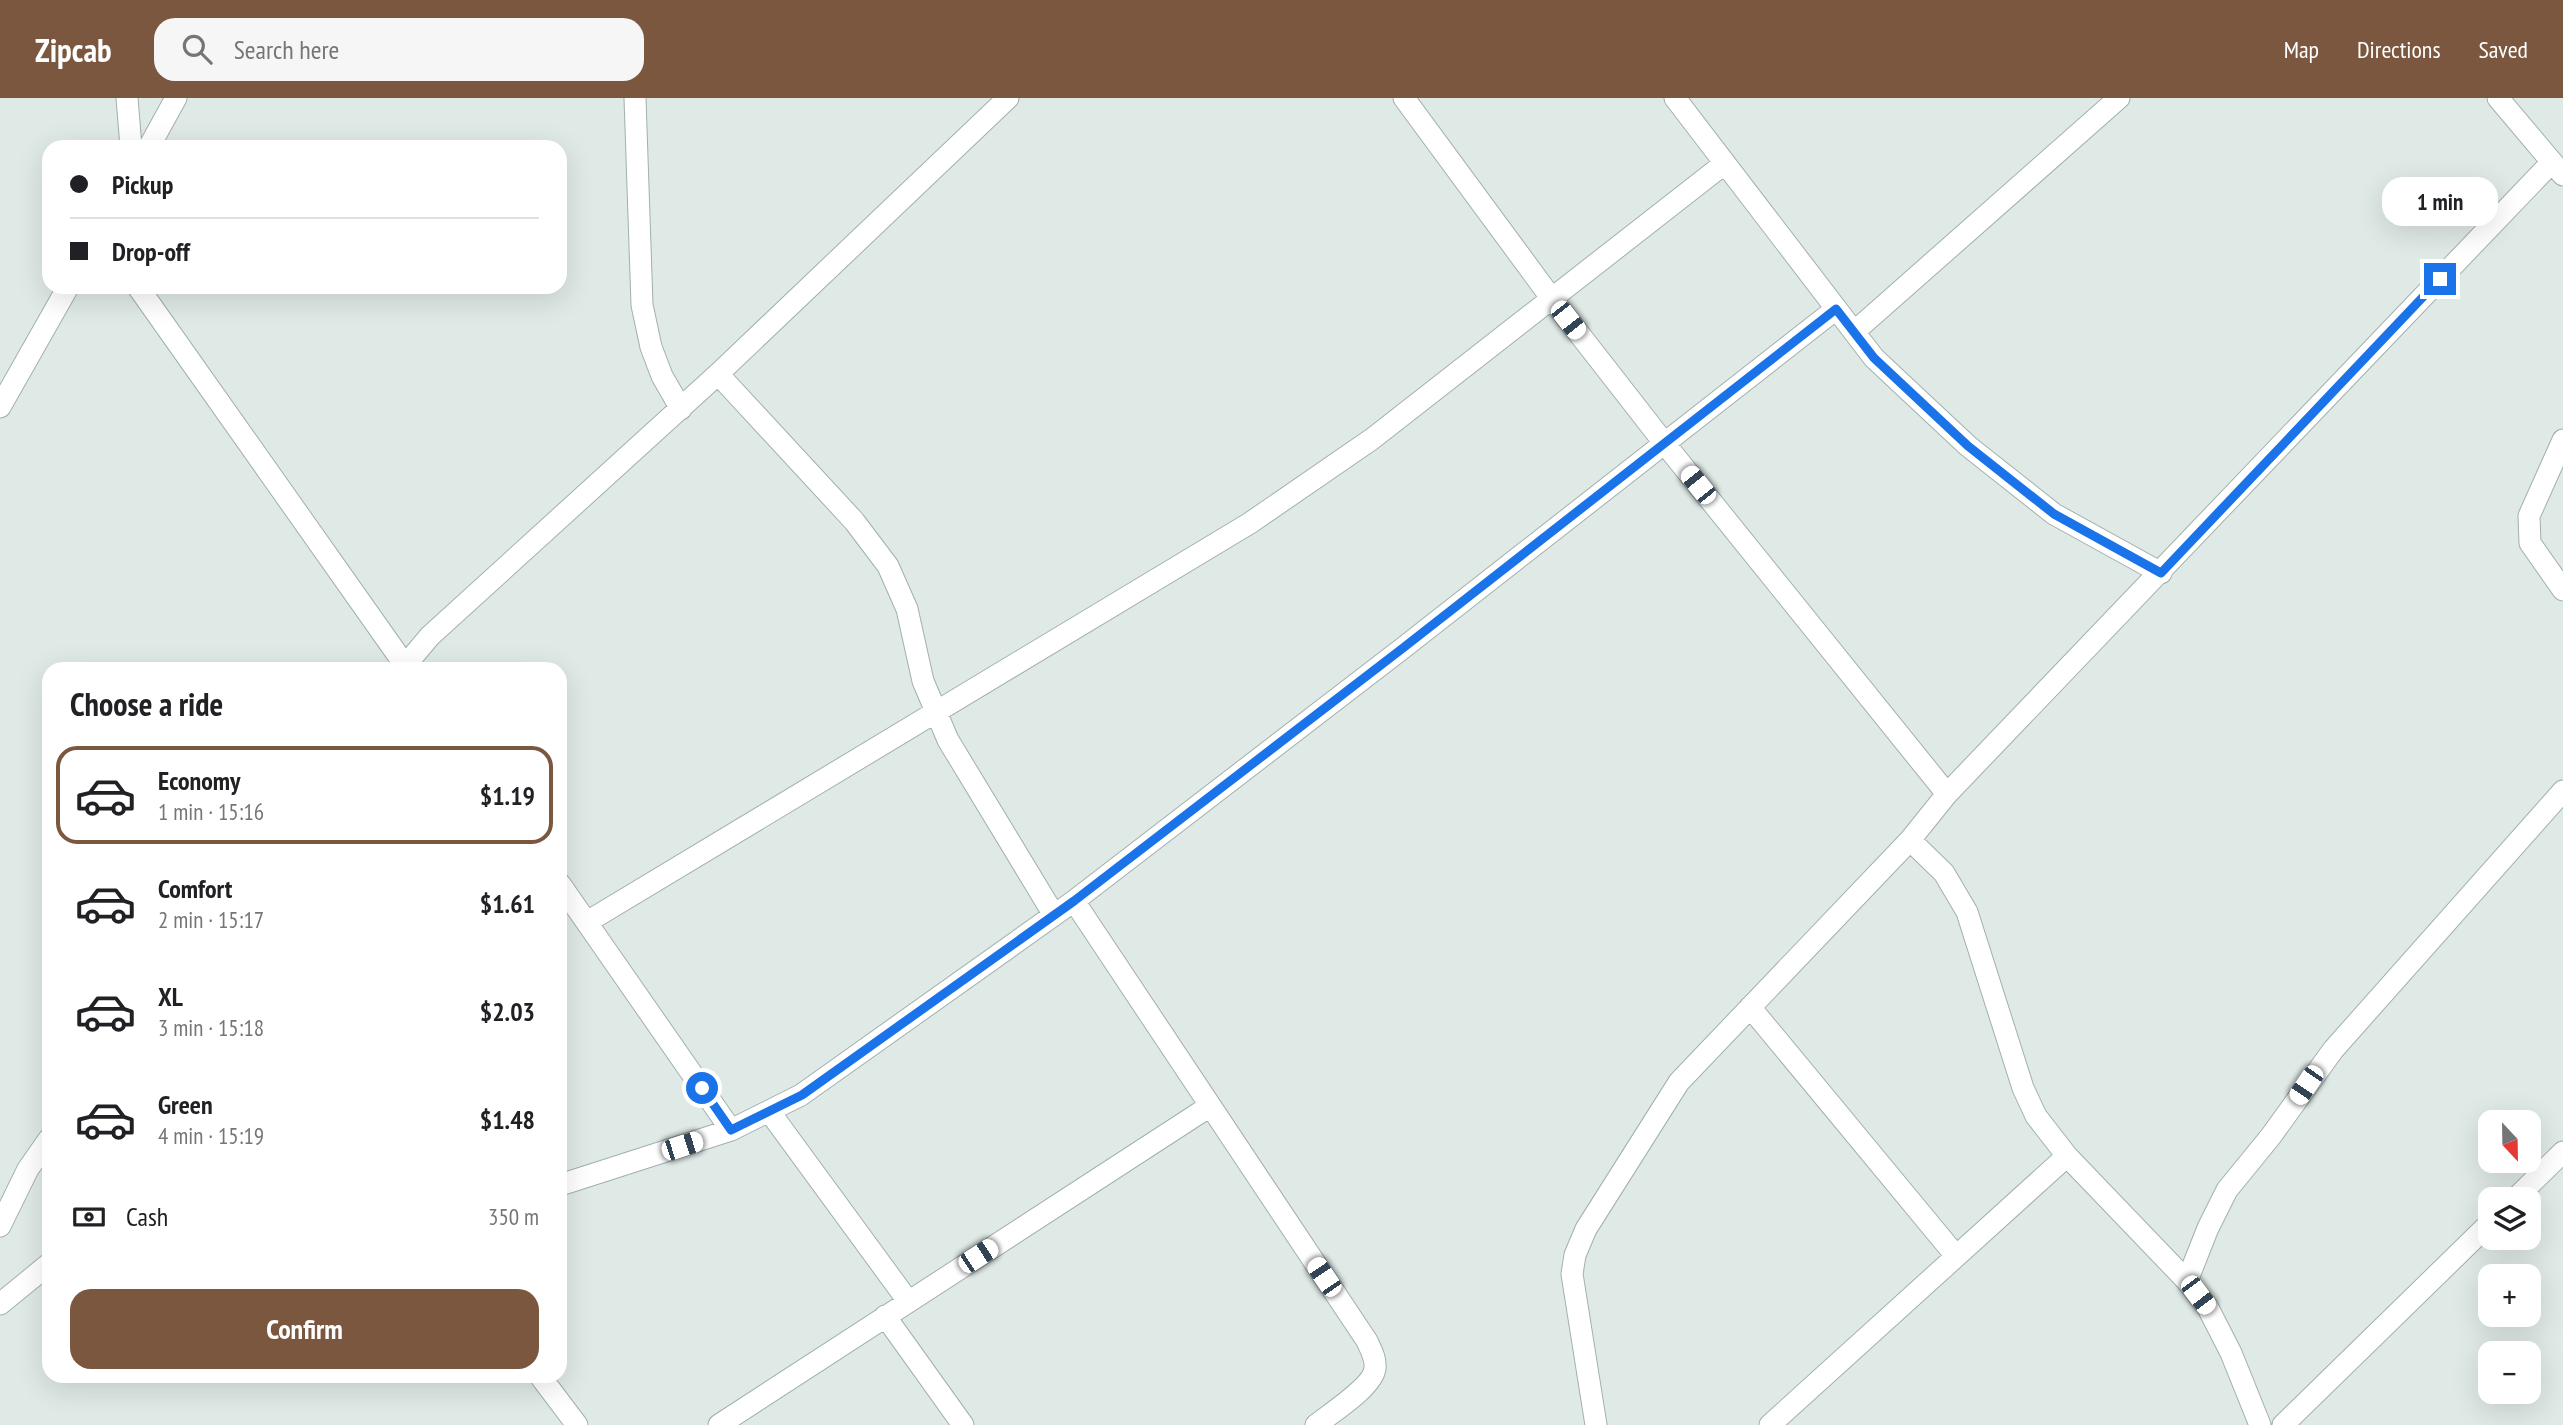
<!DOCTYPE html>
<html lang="en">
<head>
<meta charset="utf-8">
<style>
  body { margin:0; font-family:"PT Sans Narrow",sans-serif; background:#f6f6f6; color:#202124; height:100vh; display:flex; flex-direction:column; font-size:26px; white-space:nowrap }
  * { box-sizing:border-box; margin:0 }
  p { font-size:23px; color:#757577 }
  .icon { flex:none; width:38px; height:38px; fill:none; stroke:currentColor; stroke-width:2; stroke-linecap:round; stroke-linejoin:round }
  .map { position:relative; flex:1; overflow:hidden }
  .panel { position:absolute; left:42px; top:564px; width:525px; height:721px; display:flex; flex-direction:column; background:#fff; border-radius:21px; box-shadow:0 7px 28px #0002 }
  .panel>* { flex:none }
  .banner { position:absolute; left:42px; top:42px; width:525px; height:154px; border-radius:21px; box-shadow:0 7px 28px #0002; display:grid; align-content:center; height:154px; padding:0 28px; background:#fff }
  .needle { width:46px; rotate:158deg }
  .tools { position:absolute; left:2478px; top:1012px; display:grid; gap:14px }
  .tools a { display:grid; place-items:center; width:63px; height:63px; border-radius:14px; background:#fff; box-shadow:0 7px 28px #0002; font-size:35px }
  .end { position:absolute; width:32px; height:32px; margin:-16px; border:9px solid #1a73e8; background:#fff; box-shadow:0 0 0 4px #fff }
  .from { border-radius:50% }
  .bubble { position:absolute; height:49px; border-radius:21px; background:#fff; box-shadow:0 7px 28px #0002; font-size:23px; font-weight:600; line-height:49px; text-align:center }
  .car { position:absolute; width:21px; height:42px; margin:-21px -10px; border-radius:9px; box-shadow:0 0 5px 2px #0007; background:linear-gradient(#fff 24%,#345 0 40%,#fff 0 76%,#345 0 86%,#fff 0) }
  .banner b { display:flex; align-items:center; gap:24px; height:66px; font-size:26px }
  .banner b+b { border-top:2px solid #e0e0e0 }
  .banner i { width:18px; height:18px; background:#202124 }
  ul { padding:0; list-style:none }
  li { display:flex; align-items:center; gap:21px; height:98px; margin:0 14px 10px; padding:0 14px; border:4px solid transparent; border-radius:21px }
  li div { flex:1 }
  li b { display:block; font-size:26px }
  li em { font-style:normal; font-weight:600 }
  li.selected { border-color:#7a573e }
  li>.icon { width:63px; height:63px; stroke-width:1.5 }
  h2 { padding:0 28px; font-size:32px; line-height:84px }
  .pay { display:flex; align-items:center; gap:18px; height:77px; padding:0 28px; font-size:26px }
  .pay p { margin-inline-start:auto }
  .cta { display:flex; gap:14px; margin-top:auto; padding:14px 28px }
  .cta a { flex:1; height:80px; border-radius:21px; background:#7a573e; color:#fff; font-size:28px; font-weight:600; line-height:80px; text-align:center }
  header { display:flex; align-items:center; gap:42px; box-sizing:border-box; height:98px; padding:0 35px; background:#7a573e; color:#fff }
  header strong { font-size:33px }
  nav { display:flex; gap:38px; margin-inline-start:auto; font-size:24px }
  .search { width:490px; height:63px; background:#f6f6f6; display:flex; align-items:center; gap:18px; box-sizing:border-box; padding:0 24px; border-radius:21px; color:#757577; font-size:26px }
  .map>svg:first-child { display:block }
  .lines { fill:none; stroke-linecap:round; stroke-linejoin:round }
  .street-casing { stroke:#a2b0ad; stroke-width:23 }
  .street { stroke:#fff; stroke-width:21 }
  .route { stroke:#1a73e8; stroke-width:9 }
</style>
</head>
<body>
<header>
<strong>Zipcab</strong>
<div class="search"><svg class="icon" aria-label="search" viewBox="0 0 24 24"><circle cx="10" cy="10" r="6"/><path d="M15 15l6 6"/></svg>Search here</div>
<nav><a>Map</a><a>Directions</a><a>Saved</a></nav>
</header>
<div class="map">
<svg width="2563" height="1327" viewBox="0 0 2563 1327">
  <rect width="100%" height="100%" fill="#dfe9e6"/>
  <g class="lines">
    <defs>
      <path id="street" d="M127 0 131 49
        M635 0 642 207 651 249 662 278 681 311
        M1404 0 1552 201 1665 346 1947 696
        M1675 0 1874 260 1968 348 2054 416 2161 475
        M2498 0 2563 77
        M149 49 176 0
        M138 189 407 570
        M1854 234 2119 0
        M718 276 854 423 888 468 907 511 923 583 948 642 1054 817
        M0 309 68 189
        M2563 342 2529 418 2530 445 2563 492
        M403 570 430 538 718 276 1008 0
        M1910 742 1944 775 1967 814 2023 990 2036 1018 2067 1058 2187 1183 2208 1210 2231 1255 2260 1327
        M560 786 731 1032
        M1074 803 1367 1243C1371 1252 1376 1260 1375 1270 1374 1288 1331 1315 1316 1327
        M587 824 1250 425 1372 341 1724 66
        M1750 909 1956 1158
        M769 1013 908 1203
        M560 1087 731 1032 801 997 1074 803 1403 550 1836 211
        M2515 1101 2563 1054
        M0 1128 28 1071 49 1041
        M2187 1183 2208 1130 2227 1092 2271 1038 2333 952 2563 693
        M0 1206 49 1166
        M885 1218 963 1327
        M540 1278 577 1327
        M719 1327 1210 1008
        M1596 1327 1572 1176 1575 1157 1586 1131 1679 984 1910 742 1947 696 2552 64
        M1770 1327 2067 1058
        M2283 1327 2490 1125"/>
    </defs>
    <!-- street casing -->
    <use href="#street" class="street-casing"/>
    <!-- street -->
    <use href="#street" class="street"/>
  </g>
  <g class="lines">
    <!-- route -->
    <path class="route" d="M702 990 731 1032 802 997 1074 803 1403 550 1836 211 1874 260 1968 348 2054 416 2161 475 2440 181"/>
  </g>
</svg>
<div class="tools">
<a><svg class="needle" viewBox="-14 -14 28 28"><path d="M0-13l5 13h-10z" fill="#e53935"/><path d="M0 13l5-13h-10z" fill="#757577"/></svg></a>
<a><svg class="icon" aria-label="layers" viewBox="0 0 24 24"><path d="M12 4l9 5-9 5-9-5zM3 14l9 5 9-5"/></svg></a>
<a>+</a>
<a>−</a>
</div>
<i class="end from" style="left:702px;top:990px"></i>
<i class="end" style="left:2440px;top:181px"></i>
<div class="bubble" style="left:2382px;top:79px;width:116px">1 min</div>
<i class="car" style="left:1568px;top:222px;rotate:142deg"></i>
<i class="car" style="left:1698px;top:387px;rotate:321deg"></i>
<i class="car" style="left:2306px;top:987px;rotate:214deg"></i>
<i class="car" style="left:682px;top:1048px;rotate:72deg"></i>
<i class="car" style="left:978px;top:1158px;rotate:57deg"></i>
<i class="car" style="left:1324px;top:1179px;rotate:326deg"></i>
<i class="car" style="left:2198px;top:1197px;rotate:143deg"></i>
<div class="banner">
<b><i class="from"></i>Pickup</b>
<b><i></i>Drop-off</b>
</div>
<section class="panel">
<h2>Choose a ride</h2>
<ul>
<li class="selected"><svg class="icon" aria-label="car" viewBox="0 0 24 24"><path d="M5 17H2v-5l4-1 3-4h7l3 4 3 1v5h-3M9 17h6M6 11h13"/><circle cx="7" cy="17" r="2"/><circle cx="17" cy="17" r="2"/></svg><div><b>Economy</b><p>1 min · 15:16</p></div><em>$1.19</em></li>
<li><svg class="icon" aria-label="car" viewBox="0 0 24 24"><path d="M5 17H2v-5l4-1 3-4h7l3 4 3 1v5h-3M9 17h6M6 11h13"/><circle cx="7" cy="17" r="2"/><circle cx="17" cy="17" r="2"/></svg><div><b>Comfort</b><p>2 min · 15:17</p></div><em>$1.61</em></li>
<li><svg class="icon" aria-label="car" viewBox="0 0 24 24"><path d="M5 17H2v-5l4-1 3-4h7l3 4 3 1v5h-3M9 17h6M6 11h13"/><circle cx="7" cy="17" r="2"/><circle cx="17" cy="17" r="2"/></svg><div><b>XL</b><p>3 min · 15:18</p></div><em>$2.03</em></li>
<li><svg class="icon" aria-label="car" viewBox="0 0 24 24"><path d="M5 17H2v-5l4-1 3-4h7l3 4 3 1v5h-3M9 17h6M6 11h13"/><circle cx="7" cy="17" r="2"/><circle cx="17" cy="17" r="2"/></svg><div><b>Green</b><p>4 min · 15:19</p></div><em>$1.48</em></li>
</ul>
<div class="pay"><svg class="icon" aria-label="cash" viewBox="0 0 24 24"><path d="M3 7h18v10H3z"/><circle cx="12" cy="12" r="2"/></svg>Cash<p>350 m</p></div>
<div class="cta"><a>Confirm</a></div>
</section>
</div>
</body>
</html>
